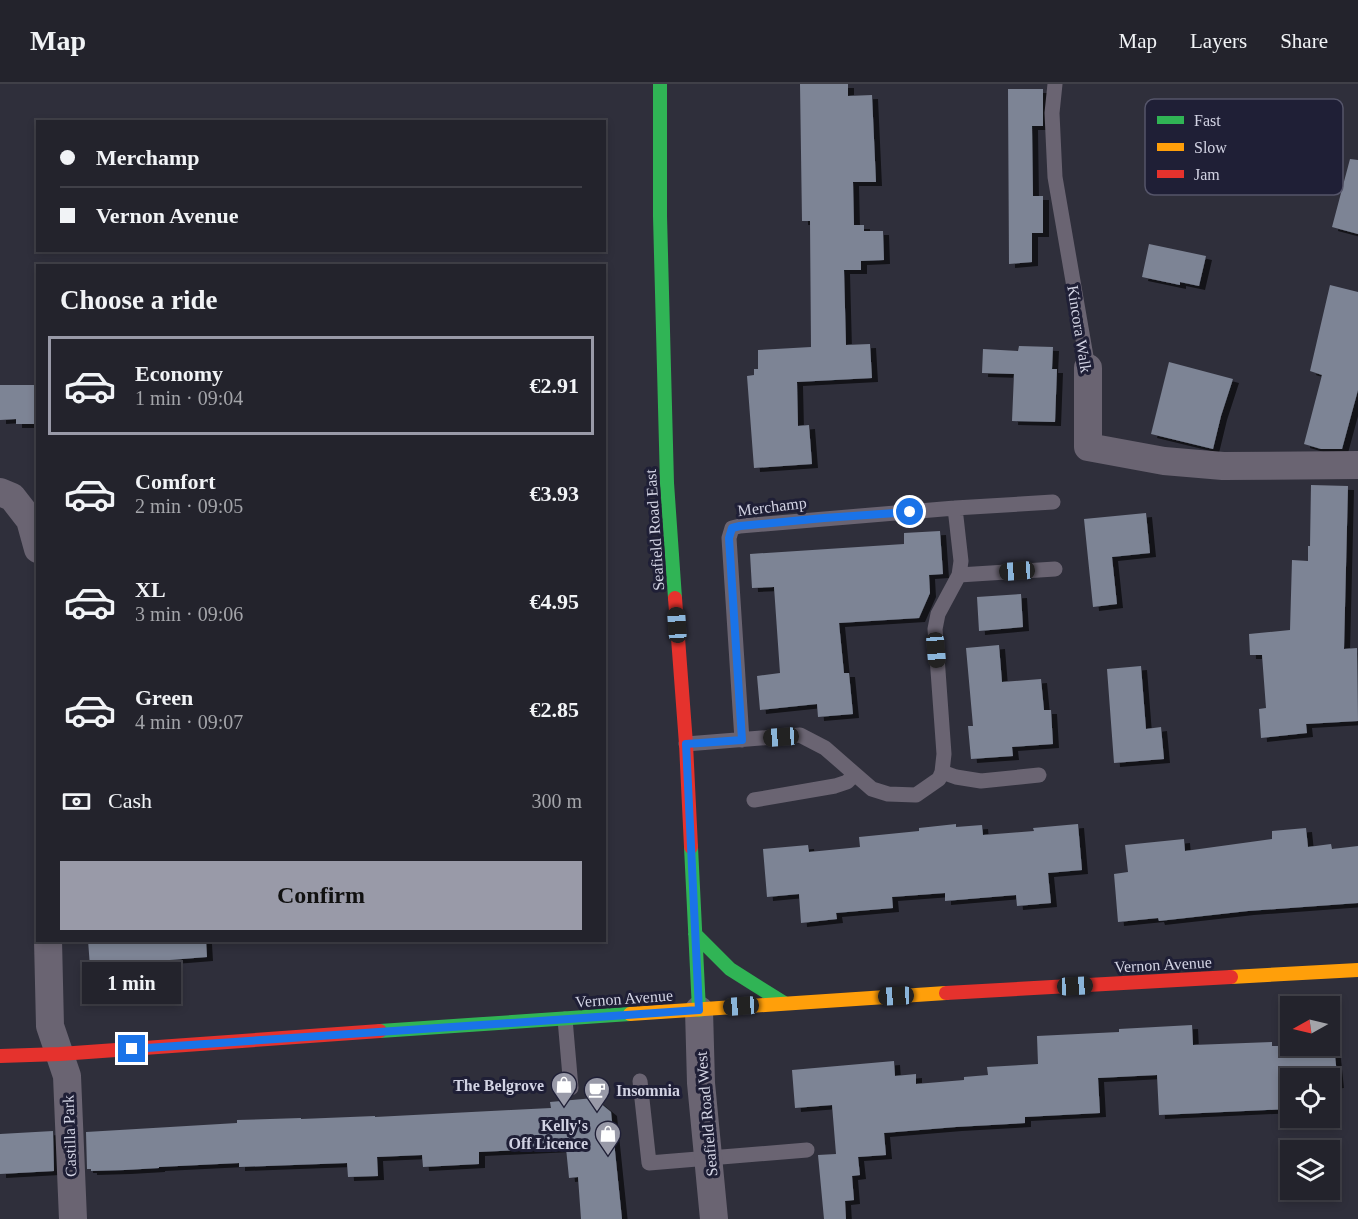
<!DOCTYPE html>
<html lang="en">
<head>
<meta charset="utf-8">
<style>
  body { margin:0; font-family:"Times New Roman",serif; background:#2b2b34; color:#f1f3f6; height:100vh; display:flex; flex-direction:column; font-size:22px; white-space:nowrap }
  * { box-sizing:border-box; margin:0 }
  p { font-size:20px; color:#a3a4a9 }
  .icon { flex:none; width:33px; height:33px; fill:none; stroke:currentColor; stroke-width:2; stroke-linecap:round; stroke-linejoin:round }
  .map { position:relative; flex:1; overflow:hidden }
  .panel { position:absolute; left:36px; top:180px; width:570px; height:678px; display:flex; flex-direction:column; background:#23232c; border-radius:0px; box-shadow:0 3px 9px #0003,0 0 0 2px #404048 }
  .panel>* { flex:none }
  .hud { position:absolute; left:36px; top:36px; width:570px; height:132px; border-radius:0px; box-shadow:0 3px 9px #0003,0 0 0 2px #404048; display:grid; align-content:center; height:132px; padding:0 24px; background:#23232c }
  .needle { width:39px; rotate:262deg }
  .buttons { position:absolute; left:1280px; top:912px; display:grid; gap:12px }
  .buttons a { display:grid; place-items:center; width:60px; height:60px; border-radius:0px; background:#23232c; box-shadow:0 3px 9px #0003,0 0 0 2px #404048; font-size:30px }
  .end { position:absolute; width:27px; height:27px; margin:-14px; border:8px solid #1a73e8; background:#fff; box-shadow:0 0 0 3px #fff }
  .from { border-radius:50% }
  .bubble { position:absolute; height:42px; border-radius:0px; background:#23232c; box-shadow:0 3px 9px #0003,0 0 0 2px #404048; font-size:20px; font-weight:800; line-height:42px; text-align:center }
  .car { position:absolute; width:18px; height:36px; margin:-18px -9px; border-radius:8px; box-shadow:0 0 4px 2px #0007; background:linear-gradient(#222 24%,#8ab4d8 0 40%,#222 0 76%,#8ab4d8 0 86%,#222 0) }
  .hud b { display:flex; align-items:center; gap:21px; height:57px; font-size:22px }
  .hud b+b { border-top:2px solid #404048 }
  .hud i { width:15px; height:15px; background:#f1f3f6 }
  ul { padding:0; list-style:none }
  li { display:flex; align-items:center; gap:18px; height:99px; margin:0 12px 9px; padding:0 12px; border:3px solid transparent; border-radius:0px }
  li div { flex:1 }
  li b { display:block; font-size:22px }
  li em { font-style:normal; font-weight:800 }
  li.current { border-color:#999aa8 }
  li>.icon { width:54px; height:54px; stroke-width:1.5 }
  h2 { padding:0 24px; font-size:27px; line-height:72px }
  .pay { display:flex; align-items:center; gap:15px; height:66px; padding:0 24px; font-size:22px }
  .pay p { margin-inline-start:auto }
  .action { display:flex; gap:12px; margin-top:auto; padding:12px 24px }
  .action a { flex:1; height:69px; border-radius:0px; background:#999aa8; color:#111; font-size:24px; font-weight:800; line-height:69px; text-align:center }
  header { display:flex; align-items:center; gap:36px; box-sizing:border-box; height:84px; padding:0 30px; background:#23232c; border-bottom:2px solid #404048 }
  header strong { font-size:28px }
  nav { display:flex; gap:33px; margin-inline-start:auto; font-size:21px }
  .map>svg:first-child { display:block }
  .building { fill:#7d8495; filter:url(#shadow) }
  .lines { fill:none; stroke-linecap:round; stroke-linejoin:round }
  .lane { stroke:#6a6472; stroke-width:15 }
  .street { stroke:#6a6472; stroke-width:28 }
  .fast { stroke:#30b455; stroke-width:14 }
  .slow { stroke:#ff9f0a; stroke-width:14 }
  .jam { stroke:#e5322d; stroke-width:14 }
  .route { stroke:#1a73e8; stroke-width:8 }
  .labels { text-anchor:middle; stroke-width:6; stroke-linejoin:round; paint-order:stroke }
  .street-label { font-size:16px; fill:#d2d3e3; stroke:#1f1f36 }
  .poi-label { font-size:16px; font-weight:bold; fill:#d2d3e3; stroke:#1f1f36; text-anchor:end }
  .key { fill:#1f1f36; stroke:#55556a; stroke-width:1.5 }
  .key-label { font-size:16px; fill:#d2d3e3 }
</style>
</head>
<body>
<header>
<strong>Map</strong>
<nav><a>Map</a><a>Layers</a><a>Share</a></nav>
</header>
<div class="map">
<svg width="1358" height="1135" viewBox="0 0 1358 1135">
  <defs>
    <filter id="shadow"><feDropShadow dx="6" dy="4" stdDeviation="0" flood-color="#0009"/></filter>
  </defs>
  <rect width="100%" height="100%" fill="#2f2f3b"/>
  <!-- building -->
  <path class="building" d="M800 0H848V12L872 11 876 98H853L854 141H864V147H883L884 176 861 177V186H844L846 261 870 260 872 294 797 298 798 342 809 341 812 380 754 384 747 292 754 291V285H758V266L811 263 810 137H802Z
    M1008 5H1043V42H1032L1033 112H1043V149H1032V178L1009 180Z
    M1350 75 1358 76V150L1332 143Z
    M1149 160 1206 172 1199 202 1180 198V201L1142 193Z
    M1330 201 1358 208V306L1342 365H1321L1304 360 1322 291 1310 287Z
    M1019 262 1053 263 1052 285H1057L1055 338 1012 337 1014 290 982 289 983 265 1018 267Z
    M1169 278 1233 295 1221 332 1213 365 1151 350Z
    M0 301H38V340H16V335L0 336Z
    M1311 401 1348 402 1344 565 1357 564 1358 637 1306 640 1307 649 1261 654 1259 625 1266 624 1262 571H1250L1249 550 1290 546 1292 476 1308 477V462H1310Z
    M1146 429 1150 469 1112 473 1117 520 1093 523 1084 435Z
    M940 447 943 490 929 491 930 509 919 534 839 539 844 589H849L853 630 818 633 817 620 760 626 757 592 780 589 774 503 752 504 750 470 904 460V449Z
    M1021 510 1023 543 979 547 977 513Z
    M999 561 1002 598 1041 595 1044 626H1051L1053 660 1012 663 1013 672 971 675 968 642H973L966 564Z
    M1141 582 1146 645 1161 643 1164 675 1114 679 1107 585Z
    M956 740V743L982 741 983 751 1034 747 1033 744 1078 740 1082 786 1048 789 1051 819 1017 822 1016 811 945 817V809L892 813 893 824 836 829 837 835 801 839 799 810 767 813 763 765 808 761 809 768 860 763 859 753 919 747V744Z
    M1306 744 1308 763 1331 760 1332 765 1358 762V819L1248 827 1159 837 1158 834 1118 838 1114 790 1128 788 1125 761 1184 755 1185 767 1272 755V747Z
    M88 856H206L207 873 145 878V880L90 883Z
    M1192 941 1193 961 1272 958V962H1334L1338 1000 1329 1001V994H1290V1025L1159 1031 1157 991 1098 994 1100 1029 1025 1033V1039L956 1043 884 1049 886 1071 858 1073 860 1091 852 1092 854 1116 845 1117 846 1135H824L818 1071 836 1070 832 1021 795 1024 792 986 894 977 895 992 916 990V1000L964 996V993L988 991 987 983 1038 980 1037 952 1119 948V945Z
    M594 1014 611 1028 622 1135H581L578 1093 569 1094 566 1064 479 1068V1080L423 1083 422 1071 377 1073 378 1092 348 1093 347 1079 239 1083V1079L159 1083V1084L125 1086 91 1087V1085H87L86 1048 237 1039V1036L301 1034V1035L375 1032V1033L551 1024 550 1018Z
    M1300 1034H1323V1038L1301 1040Z
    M53 1047 54 1087 0 1090V1050Z"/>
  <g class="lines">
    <!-- lane -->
    <path class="lane" d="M1055 0 1052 29 1055 93 1088 284
      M959 491 1055 485
      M742 656 729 454 732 444 740 442 955 424 1053 418
      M686 660 800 651 825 664 872 705 888 710 916 711 939 695 942 688 944 670 935 545 938 530 959 491 961 477 955 424
      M942 688 956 693 981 697 1039 691
      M754 716 835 702 847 698 855 690
      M565 935 571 1004
      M640 997 649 1079 807 1066"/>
    <!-- street -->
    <path class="street" d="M1088 284V363L1164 377 1223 382 1358 381
      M0 408 12 413 30 436 38 465
      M48 856 50 942 67 992 73 1135
      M699 926 701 999 714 1135"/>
    <!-- fast -->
    <path class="fast" d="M660 0V132L667 399 675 514
      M691 763 699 926
      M695 850 730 885 784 919
      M380 947 630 930"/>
    <!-- slow -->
    <path class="slow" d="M1231 893 1358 886
      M630 930 946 909"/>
    <!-- jam -->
    <path class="jam" d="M675 514 686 660 691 763
      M946 909 1231 893
      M0 972 60 970 380 947"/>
  </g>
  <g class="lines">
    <!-- route -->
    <path class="route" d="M132 965 699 926 686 660 742 656 729 454 732 444 740 442 824 434 910 428"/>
  </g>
  <!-- icons -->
  <defs>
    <symbol id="shop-pin" viewBox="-11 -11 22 30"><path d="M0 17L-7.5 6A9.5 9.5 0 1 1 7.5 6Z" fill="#999aa8" stroke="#1f1f36"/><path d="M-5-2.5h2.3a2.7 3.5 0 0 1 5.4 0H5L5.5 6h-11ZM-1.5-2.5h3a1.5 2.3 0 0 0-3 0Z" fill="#fff"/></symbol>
    <symbol id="cafe-pin" viewBox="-11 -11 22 30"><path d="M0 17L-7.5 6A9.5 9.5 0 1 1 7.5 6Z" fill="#999aa8" stroke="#1f1f36"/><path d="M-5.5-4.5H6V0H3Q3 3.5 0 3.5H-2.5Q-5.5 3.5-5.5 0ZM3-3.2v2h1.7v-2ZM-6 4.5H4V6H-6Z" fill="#fff"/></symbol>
  </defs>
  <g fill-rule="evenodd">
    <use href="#shop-pin" x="549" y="986" width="30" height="40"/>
    <use href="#cafe-pin" x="582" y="991" width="30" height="40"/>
    <use href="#shop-pin" x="593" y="1035" width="30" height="40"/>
  </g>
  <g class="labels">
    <!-- street labels -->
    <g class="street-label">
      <text transform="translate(1080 245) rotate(81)" y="6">Kincora Walk</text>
      <text transform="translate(772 422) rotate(-7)" y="6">Merchamp</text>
      <text transform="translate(654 446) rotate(-94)" y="6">Seafield Road East</text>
      <text transform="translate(1163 880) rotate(-3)" y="6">Vernon Avenue</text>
      <text transform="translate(624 914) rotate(-4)" y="6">Vernon Avenue</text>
      <text transform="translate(706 1030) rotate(-95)" y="6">Seafield Road West</text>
      <text transform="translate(69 1052) rotate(-92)" y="6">Castilla Park</text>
    </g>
    <!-- poi labels -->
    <g class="poi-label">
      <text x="544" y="1007">The Belgrove</text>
      <text x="616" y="1012" text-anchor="start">Insomnia</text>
      <text x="588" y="1047">Kelly's<tspan x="588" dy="18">Off Licence</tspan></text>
    </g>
  </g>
  <!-- legend -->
  <rect x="1145" y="15" width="198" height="96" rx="9" class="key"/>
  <rect x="1157" y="32" width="27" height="8" fill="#30b455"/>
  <rect x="1157" y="59" width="27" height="8" fill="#ff9f0a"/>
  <rect x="1157" y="86" width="27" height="8" fill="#e5322d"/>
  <g class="key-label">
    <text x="1194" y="42">Fast</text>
    <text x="1194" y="69">Slow</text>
    <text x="1194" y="96">Jam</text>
  </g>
</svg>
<div class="buttons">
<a><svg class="needle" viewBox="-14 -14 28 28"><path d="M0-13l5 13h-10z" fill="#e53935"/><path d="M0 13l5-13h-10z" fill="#a3a4a9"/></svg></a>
<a><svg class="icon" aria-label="locate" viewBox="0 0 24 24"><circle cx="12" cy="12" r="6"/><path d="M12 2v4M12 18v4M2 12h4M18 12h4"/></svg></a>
<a><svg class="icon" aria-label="layers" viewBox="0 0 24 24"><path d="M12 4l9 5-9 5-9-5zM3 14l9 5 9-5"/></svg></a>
</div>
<i class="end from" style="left:910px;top:428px"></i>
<i class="end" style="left:132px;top:965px"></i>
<div class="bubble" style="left:82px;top:878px;width:99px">1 min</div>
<i class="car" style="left:1017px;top:487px;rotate:266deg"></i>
<i class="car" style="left:677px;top:541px;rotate:356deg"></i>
<i class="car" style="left:936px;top:566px;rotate:175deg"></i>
<i class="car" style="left:781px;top:653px;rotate:266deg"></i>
<i class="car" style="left:1075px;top:902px;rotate:87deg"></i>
<i class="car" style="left:896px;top:912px;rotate:267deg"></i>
<i class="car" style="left:741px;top:922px;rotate:266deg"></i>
<div class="hud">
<b><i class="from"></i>Merchamp</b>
<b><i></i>Vernon Avenue</b>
</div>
<section class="panel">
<h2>Choose a ride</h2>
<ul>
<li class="current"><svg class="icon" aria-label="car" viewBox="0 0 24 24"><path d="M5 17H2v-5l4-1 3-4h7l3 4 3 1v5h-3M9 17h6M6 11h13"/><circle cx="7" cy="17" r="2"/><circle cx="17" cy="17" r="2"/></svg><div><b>Economy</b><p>1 min · 09:04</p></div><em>€2.91</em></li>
<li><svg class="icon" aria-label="car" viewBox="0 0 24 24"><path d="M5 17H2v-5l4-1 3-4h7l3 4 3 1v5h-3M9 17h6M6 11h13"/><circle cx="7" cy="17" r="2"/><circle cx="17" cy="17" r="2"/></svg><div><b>Comfort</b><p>2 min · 09:05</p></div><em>€3.93</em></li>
<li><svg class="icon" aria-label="car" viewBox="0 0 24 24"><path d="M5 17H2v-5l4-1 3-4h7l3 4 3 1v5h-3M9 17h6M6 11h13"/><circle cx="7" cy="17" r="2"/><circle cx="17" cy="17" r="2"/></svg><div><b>XL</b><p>3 min · 09:06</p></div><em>€4.95</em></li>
<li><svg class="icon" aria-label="car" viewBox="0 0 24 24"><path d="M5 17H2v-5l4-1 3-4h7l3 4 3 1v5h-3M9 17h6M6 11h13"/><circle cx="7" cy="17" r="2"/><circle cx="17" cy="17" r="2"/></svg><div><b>Green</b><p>4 min · 09:07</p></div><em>€2.85</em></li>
</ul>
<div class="pay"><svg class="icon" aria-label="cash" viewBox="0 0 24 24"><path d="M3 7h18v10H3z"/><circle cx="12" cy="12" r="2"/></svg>Cash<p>300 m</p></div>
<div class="action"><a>Confirm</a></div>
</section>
</div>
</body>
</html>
